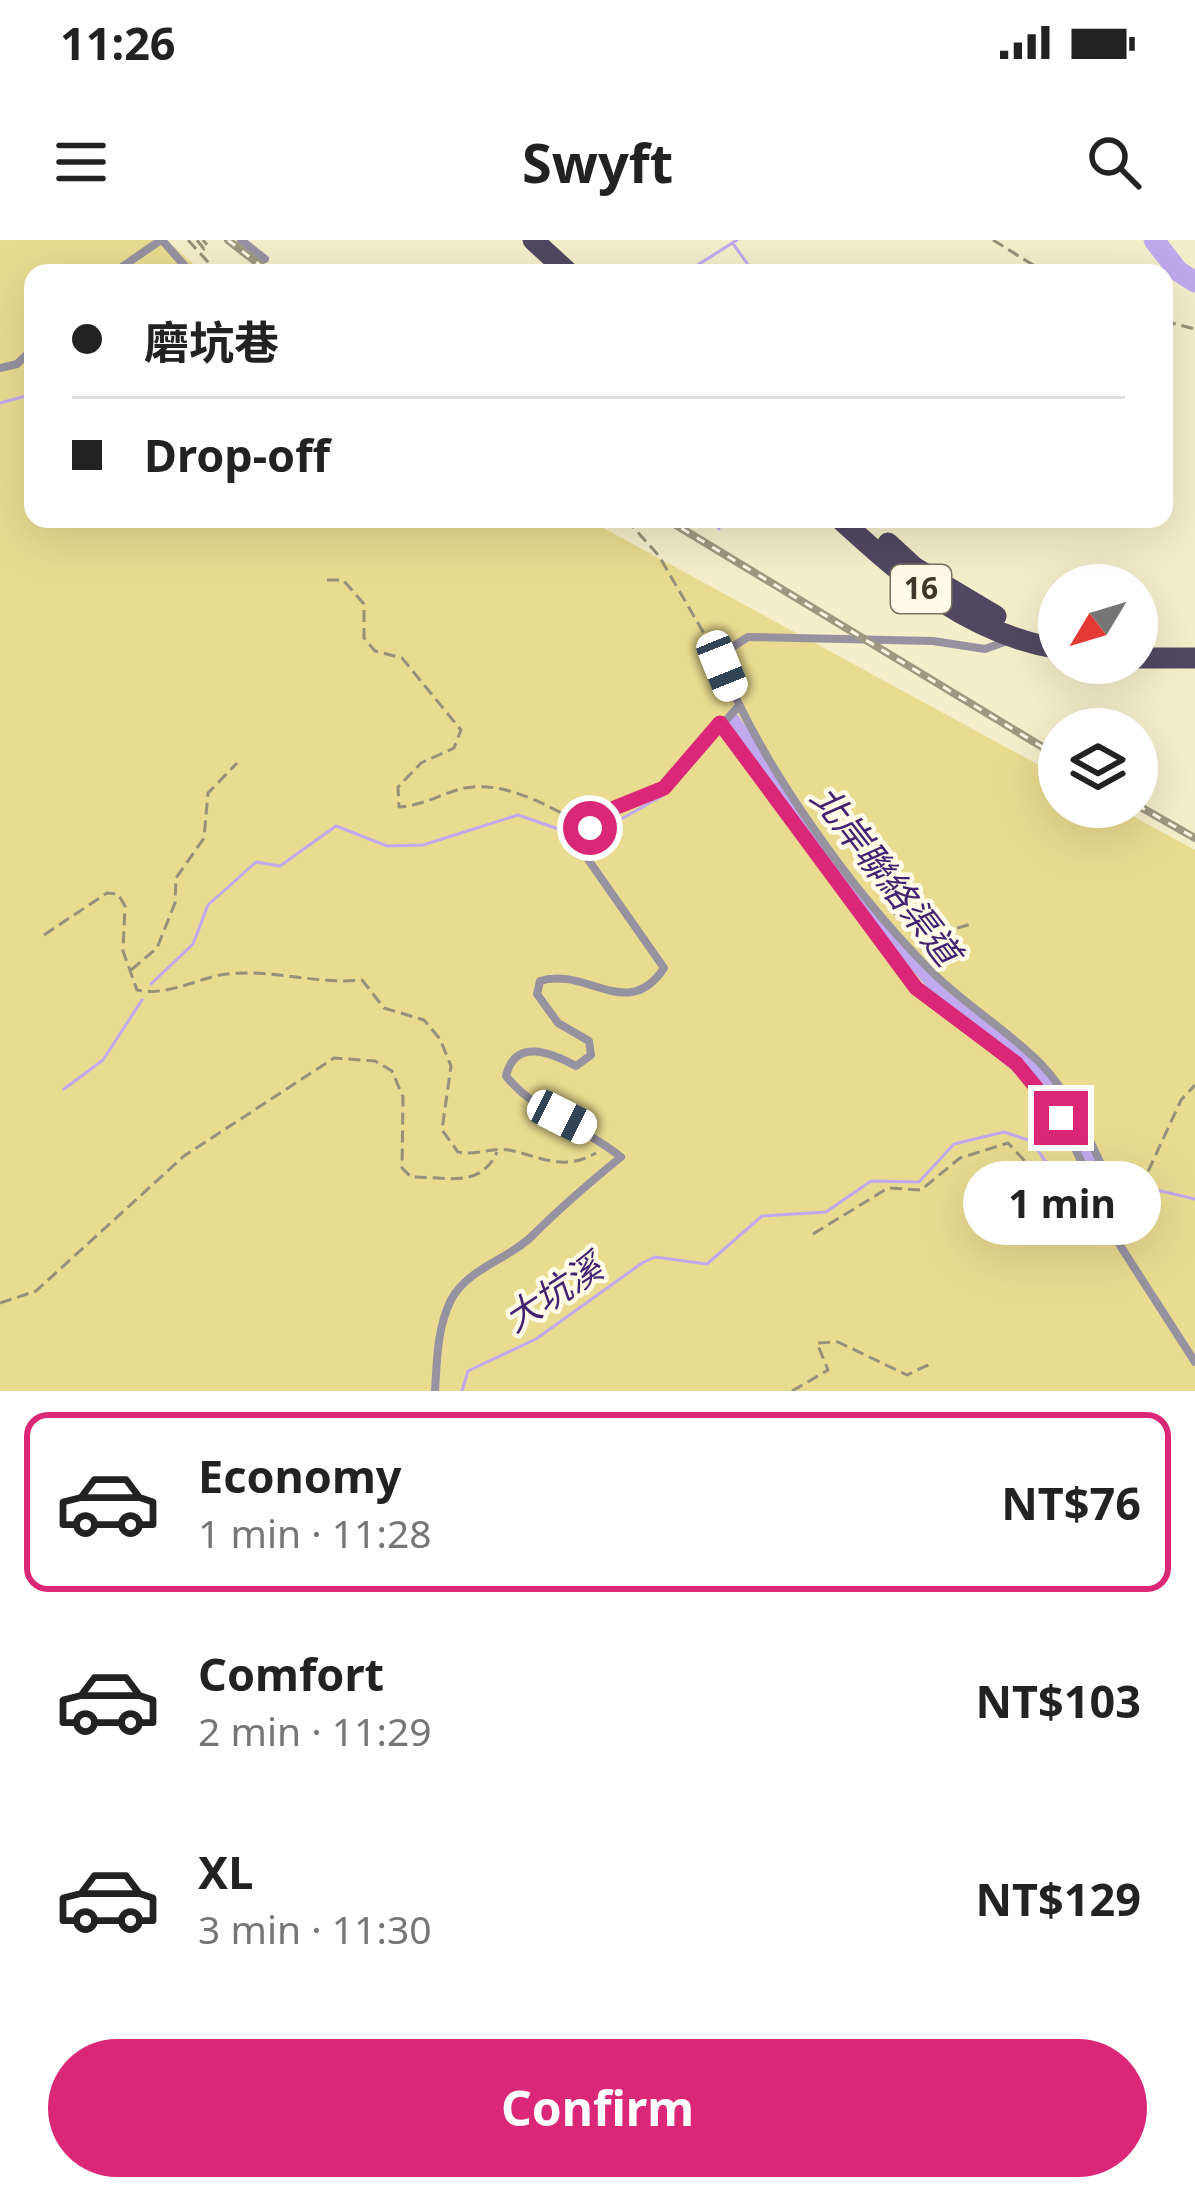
<!DOCTYPE html>
<html lang="en">
<head>
<meta charset="utf-8">
<style>
  body { margin:0; font-family:"Noto Sans","Noto Sans TC",sans-serif; background:#f6f6f6; color:#222; height:100vh; display:flex; flex-direction:column; font-size:45px; white-space:nowrap }
  * { box-sizing:border-box; margin:0 }
  p { font-size:39px; color:#767676 }
  .icon { flex:none; width:66px; height:66px; fill:none; stroke:currentColor; stroke-width:2; stroke-linecap:round; stroke-linejoin:round }
  .map { position:relative; height:1151px; overflow:hidden }
  .sheet { display:flex; flex-direction:column; background:#fff; flex:1 }
  .sheet>* { flex:none }
  .hud { position:absolute; left:24px; top:24px; width:1149px; height:264px; border-radius:24px; box-shadow:0 12px 48px #0002; display:grid; align-content:center; height:264px; padding:0 48px; background:#fff }
  .needle { width:78px; rotate:232deg }
  .fabs { position:absolute; left:1038px; top:324px; display:grid; gap:24px }
  .fabs a { display:grid; place-items:center; width:120px; height:120px; border-radius:50%; background:#fff; box-shadow:0 12px 48px #0002; font-size:60px }
  .end { position:absolute; width:54px; height:54px; margin:-27px; border:15px solid #db2777; background:#fff; box-shadow:0 0 0 6px #fff }
  .from { border-radius:50% }
  .bubble { position:absolute; height:84px; border-radius:42px; background:#fff; box-shadow:0 12px 48px #0002; font-size:39px; font-weight:700; line-height:84px; text-align:center }
  .car { position:absolute; width:36px; height:72px; margin:-36px -18px; border-radius:15px; box-shadow:0 0 9px 3px #0007; background:linear-gradient(#fff 24%,#345 0 40%,#fff 0 76%,#345 0 86%,#fff 0) }
  .hud b { display:flex; align-items:center; gap:42px; height:114px; font-size:45px }
  .hud b+b { border-top:3px solid #e0e0e0 }
  .hud i { width:30px; height:30px; background:#222 }
  ul { padding:21px 0 0; list-style:none }
  li { display:flex; align-items:center; gap:36px; height:180px; margin:0 24px 18px; padding:0 24px; border:6px solid transparent; border-radius:24px }
  li div { flex:1 }
  li b { display:block; font-size:45px }
  li em { font-style:normal; font-weight:700 }
  li.active { border-color:#db2777 }
  li>.icon { width:108px; height:108px; stroke-width:1.5 }
  .action { display:flex; gap:24px; margin-top:auto; padding:24px 48px }
  .action a { flex:1; height:138px; border-radius:72px; background:#db2777; color:#fff; font-size:48px; font-weight:700; line-height:138px; text-align:center }
  .status { display:flex; justify-content:space-between; align-items:center; height:84px; padding:0 60px; background:#fff; direction:ltr }
  .status svg { height:33px; fill:currentColor }
  header { display:flex; justify-content:space-between; align-items:center; height:156px; padding:0 48px; background:#fff; font-size:54px; font-weight:700 }
  .map>svg:first-child { display:block }
  .green { fill:#e9db90 }
  .lines { fill:none; stroke-linecap:round; stroke-linejoin:round }
  .stream { stroke:#c1a9ee; stroke-width:3 }
  .canal { stroke:#c1a9ee; stroke-width:12 }
  .river { stroke:#c1a9ee; stroke-width:21 }
  .path { stroke:#969179; stroke-width:3; stroke-dasharray:12 6; stroke-linecap:butt }
  .lane { stroke:#9692a0; stroke-width:8 }
  .primary { stroke:#504860; stroke-width:21 }
  .rail-casing { stroke:#9d987f; stroke-width:8 }
  .rail { stroke:#fffbe6; stroke-width:3; stroke-dasharray:9; stroke-linecap:butt }
  .route { stroke:#db2777; stroke-width:15 }
  .labels { text-anchor:middle; stroke-width:9; stroke-linejoin:round; paint-order:stroke }
  .shield { fill:#fffbe6; stroke:#767363; stroke-width:3 }
  .shield-label { font-size:30px; font-weight:bold; fill:#3c392b }
  .water-label { font-size:36px; font-style:italic; fill:#452271; stroke:#fffbe6 }
</style>
</head>
<body>
<div class="status"><b>11:26</b><svg viewBox="0 0 49 12"><path d="M0 12V9h3v3zM5 12V6h3v6zM10 12V3h3v9zM15 12V0h3v12zM26 1h20v11H26zM47 4h2v5h-2z"/></svg></div>
<header><svg class="icon" aria-label="menu" viewBox="0 0 24 24"><path d="M4 6h16M4 12h16M4 18h16"/></svg>Swyft<svg class="icon" aria-label="search" viewBox="0 0 24 24"><circle cx="10" cy="10" r="6"/><path d="M15 15l6 6"/></svg></header>
<div class="map">
<svg width="1195" height="1151" viewBox="0 0 1195 1151">
  <rect width="100%" height="100%" fill="#f5eecb"/>
  <!-- green -->
  <path class="green" d="M0 0H166L204 33H33V279H587L1059 536V567H1116L1195 610V1151H0Z"/>
  <g class="lines">
    <!-- stream -->
    <path class="stream" d="M734 5 754 33
      M685 33 737 0
      M0 163 33 154
      M719 279V289
      M593 595 662 556 711 503
      M151 744 193 704 208 665 256 622 280 626 336 586 387 606 423 605 518 575 584 598
      M64 849 103 820 142 760
      M462 1151 468 1131 536 1099 642 1023 655 1017 707 1024 762 976 826 972 871 941 919 942 954 904 1004 892 1031 901 1057 937 1093 935 1195 959"/>
    <!-- canal -->
    <path class="canal" d="M734 480 866 668 941 754 1035 828 1069 872 1121 990"/>
    <!-- river -->
    <path class="river" d="M1154 0 1178 31 1195 42"/>
    <!-- path -->
    <path class="path" d="M188 0 218 33
      M197 0 204 9 208 6 203 0
      M993 0 1046 33
      M1164 81 1195 89
      M626 279 659 316 717 416
      M327 340H343L364 364V398L375 411 402 418 461 490 454 508 421 523 398 547 399 567C426 566 450 548 473 547 512 544 549 567 583 584
      M892 672 934 695 971 684
      M44 695 107 653 118 654 125 666 123 711 137 750C166 756 192 741 220 735 266 727 315 745 362 740L384 768 424 780 440 799 451 826 442 890 458 912C476 916 493 907 509 910 543 917 562 932 596 913
      M131 730 157 708 175 663 176 638 204 598 208 553 237 523
      M1115 935 1146 936 1181 860 1195 845
      M813 994 888 948 921 950 960 918 1008 903 1050 948 1084 945
      M0 1063 36 1051 184 916 334 818 375 821 392 831 403 857 402 928 411 937C444 936 480 950 497 912
      M792 1151 828 1130 817 1103 838 1102 907 1135 930 1124"/>
    <!-- lane -->
    <path class="lane" d="M162 0 191 33
      M241 0 265 19
      M113 33 161 0
      M0 128 17 124 33 109
      M1010 400 985 409 933 401 748 397 729 409 722 426C762 526 852 651 928 728 962 763 1005 788 1040 823 1071 855 1087 894 1105 933
      M720 483 917 748 1040 848 1061 878 1121 1007 1195 1122
      M435 1151C437 1120 437 1088 451 1060 467 1029 507 1020 531 997 560 968 589 943 621 917 586 888 534 872 506 836 515 798 550 812 576 826L591 815 589 801 558 783 537 754 540 741C586 726 628 783 664 728L587 618 590 588 607 571 664 548 738 467"/>
    <!-- primary -->
    <path class="primary" d="M533 0 569 33
      M840 279C904 338 969 394 1059 409
      M888 303 914 327 996 376
      M1137 418H1195"/>
    <defs>
      <path id="rail" d="M228 0 270 33
        M666 279 1059 517
        M1137 565 1195 598"/>
    </defs>
    <!-- rail casing -->
    <use href="#rail" class="rail-casing"/>
    <!-- rail -->
    <use href="#rail" class="rail"/>
  </g>
  <g class="lines">
    <!-- route -->
    <path class="route" d="M590 588 607 571 664 548 720 483 916 748 1016 823 1061 878"/>
  </g>
  <g class="labels">
    <!-- shield labels -->
    <rect class="shield" x="891" y="325" width="60" height="48" rx="9"/>
    <g class="shield-label">
      <text x="921" y="359">16</text>
    </g>
    <!-- water labels -->
    <g class="water-label">
      <text transform="translate(886 635) rotate(52)" y="13">北岸聯絡渠道</text>
      <text transform="translate(553 1053) rotate(-33)" y="13">大坑溪</text>
    </g>
  </g>
</svg>
<div class="fabs">
<a><svg class="needle" viewBox="-14 -14 28 28"><path d="M0-13l5 13h-10z" fill="#e53935"/><path d="M0 13l5-13h-10z" fill="#767676"/></svg></a>
<a><svg class="icon" aria-label="layers" viewBox="0 0 24 24"><path d="M12 4l9 5-9 5-9-5zM3 14l9 5 9-5"/></svg></a>
</div>
<i class="end from" style="left:590px;top:588px"></i>
<i class="end" style="left:1061px;top:878px"></i>
<div class="bubble" style="left:963px;top:921px;width:198px">1 min</div>
<i class="car" style="left:722px;top:426px;rotate:158deg"></i>
<i class="car" style="left:562px;top:877px;rotate:117deg"></i>
<div class="hud">
<b><i class="from"></i>磨坑巷</b>
<b><i></i>Drop-off</b>
</div>
</div>
<section class="sheet">
<ul>
<li class="active"><svg class="icon" aria-label="car" viewBox="0 0 24 24"><path d="M5 17H2v-5l4-1 3-4h7l3 4 3 1v5h-3M9 17h6M6 11h13"/><circle cx="7" cy="17" r="2"/><circle cx="17" cy="17" r="2"/></svg><div><b>Economy</b><p>1 min · 11:28</p></div><em>NT$76</em></li>
<li><svg class="icon" aria-label="car" viewBox="0 0 24 24"><path d="M5 17H2v-5l4-1 3-4h7l3 4 3 1v5h-3M9 17h6M6 11h13"/><circle cx="7" cy="17" r="2"/><circle cx="17" cy="17" r="2"/></svg><div><b>Comfort</b><p>2 min · 11:29</p></div><em>NT$103</em></li>
<li><svg class="icon" aria-label="car" viewBox="0 0 24 24"><path d="M5 17H2v-5l4-1 3-4h7l3 4 3 1v5h-3M9 17h6M6 11h13"/><circle cx="7" cy="17" r="2"/><circle cx="17" cy="17" r="2"/></svg><div><b>XL</b><p>3 min · 11:30</p></div><em>NT$129</em></li>
</ul>
<div class="action"><a>Confirm</a></div>
</section>
</body>
</html>
